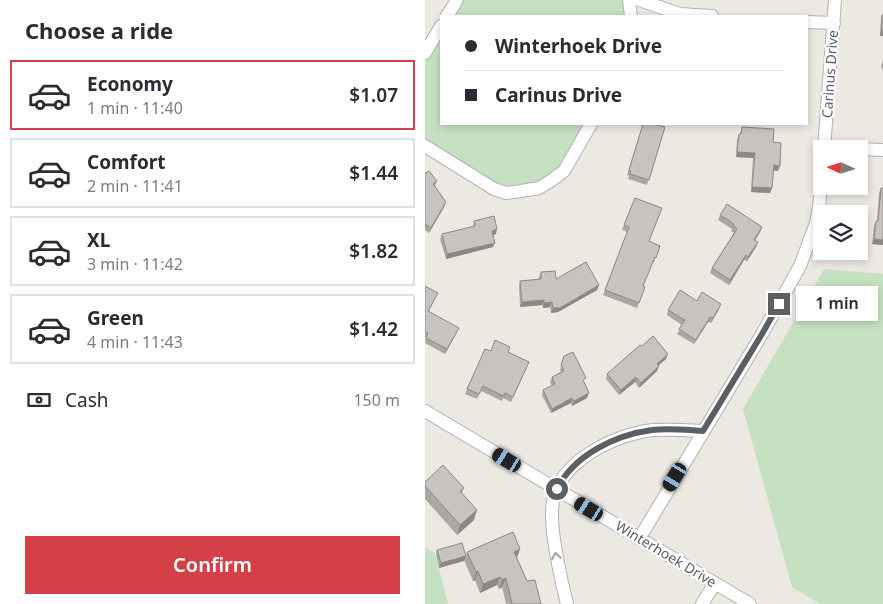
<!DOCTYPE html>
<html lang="en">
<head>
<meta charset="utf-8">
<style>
  body { margin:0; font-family:"Noto Sans",sans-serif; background:#f7f7f7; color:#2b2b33; height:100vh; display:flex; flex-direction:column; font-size:19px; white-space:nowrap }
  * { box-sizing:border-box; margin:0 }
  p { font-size:16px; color:#7c7c81 }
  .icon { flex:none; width:28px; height:28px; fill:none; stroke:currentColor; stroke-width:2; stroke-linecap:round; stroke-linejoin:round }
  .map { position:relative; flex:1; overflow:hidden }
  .details { display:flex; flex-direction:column; background:#fff; width:425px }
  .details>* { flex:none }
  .banner { position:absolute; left:15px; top:15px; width:368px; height:110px; border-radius:0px; box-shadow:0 2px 8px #0003; display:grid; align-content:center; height:110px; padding:0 25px; background:#fff }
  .needle { width:32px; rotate:274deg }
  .controls { position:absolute; left:388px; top:140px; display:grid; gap:10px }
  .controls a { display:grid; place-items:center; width:55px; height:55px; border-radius:0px; background:#fff; box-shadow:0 2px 8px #0003; font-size:25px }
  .end { position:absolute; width:22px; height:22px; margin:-11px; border:6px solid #5b5f61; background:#fff; box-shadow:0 0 0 2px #fff }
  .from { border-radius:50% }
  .bubble { position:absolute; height:35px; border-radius:0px; background:#fff; box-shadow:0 2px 8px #0003; font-size:16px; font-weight:600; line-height:35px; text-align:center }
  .car { position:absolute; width:15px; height:30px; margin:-15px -8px; border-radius:6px; box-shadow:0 0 4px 1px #0007; background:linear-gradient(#222 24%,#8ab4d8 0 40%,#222 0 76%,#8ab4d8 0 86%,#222 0) }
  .banner b { display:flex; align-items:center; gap:18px; height:48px; font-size:19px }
  .banner b+b { border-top:1px solid #e1e1e2 }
  .banner i { width:12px; height:12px; background:#2b2b33 }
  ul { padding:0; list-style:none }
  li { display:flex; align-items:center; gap:15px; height:70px; margin:0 10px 8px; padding:0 15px; border:2px solid #e1e1e2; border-radius:0px }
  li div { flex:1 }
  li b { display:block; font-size:19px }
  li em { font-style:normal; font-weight:600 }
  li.selected { border-color:#d44048 }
  li>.icon { width:45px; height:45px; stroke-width:1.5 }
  h2 { padding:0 25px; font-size:22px; line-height:60px }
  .pay { display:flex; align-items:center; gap:12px; height:55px; padding:0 25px; font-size:19px }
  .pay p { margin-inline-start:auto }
  .action { display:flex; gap:10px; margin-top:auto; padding:10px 25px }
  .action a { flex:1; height:58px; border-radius:0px; background:#d44048; color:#fff; font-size:20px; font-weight:600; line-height:58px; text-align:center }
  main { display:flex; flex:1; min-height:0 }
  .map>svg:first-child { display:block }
  .green { fill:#c6e1c2 }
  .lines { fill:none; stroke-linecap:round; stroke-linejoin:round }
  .minor-casing { stroke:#b0b3b6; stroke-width:14 }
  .minor { stroke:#fff; stroke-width:12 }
  .wall { fill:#aba8a4 }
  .shaded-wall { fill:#8b8886 }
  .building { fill:#c7c3bf; stroke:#8b8886 }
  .oneway { stroke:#9d9fa0 }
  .route { stroke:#5b5f61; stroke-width:6 }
  .labels { text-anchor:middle; stroke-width:4.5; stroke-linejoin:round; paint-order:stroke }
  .street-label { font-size:14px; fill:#5b5f61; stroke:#fff }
</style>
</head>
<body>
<main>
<section class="details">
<h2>Choose a ride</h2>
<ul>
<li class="selected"><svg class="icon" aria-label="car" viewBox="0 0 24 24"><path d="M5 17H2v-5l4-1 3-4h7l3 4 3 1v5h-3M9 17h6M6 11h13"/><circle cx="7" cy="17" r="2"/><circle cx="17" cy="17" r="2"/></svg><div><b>Economy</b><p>1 min · 11:40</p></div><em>$1.07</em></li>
<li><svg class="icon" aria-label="car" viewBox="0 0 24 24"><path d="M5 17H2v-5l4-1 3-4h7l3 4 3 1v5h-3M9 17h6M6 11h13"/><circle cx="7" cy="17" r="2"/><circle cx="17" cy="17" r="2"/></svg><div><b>Comfort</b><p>2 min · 11:41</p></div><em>$1.44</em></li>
<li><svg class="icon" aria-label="car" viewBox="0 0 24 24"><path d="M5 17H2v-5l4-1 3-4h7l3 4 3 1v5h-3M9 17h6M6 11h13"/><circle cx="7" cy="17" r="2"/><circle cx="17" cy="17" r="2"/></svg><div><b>XL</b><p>3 min · 11:42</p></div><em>$1.82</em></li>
<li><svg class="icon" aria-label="car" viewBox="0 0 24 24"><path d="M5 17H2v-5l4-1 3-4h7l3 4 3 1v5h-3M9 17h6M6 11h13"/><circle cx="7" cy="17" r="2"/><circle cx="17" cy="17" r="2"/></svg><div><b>Green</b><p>4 min · 11:43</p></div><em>$1.42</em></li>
</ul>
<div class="pay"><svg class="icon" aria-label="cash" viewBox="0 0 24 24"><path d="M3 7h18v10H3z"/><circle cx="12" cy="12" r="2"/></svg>Cash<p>150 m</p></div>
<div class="action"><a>Confirm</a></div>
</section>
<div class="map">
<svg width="458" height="604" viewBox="0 0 458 604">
  <rect width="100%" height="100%" fill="#ece8e2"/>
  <!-- green -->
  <path class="green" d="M31 0H204L207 16H22Z
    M16 25V124H163L126 183 81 193 0 144V53Z
    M399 269 458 274V604H395L367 587 318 409Z
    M0 547 10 553 23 604H0Z"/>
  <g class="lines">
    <defs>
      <path id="minor" d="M204 0 206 16
        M214 0 255 14 287 16
        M22 16 32 0
        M381 22 409 23
        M0 53 16 26
        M0 146 69 189 81 193 96 191 114 188 127 180 139 171 166 124
        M399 147 432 149
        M399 149 410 0
        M434 149 458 150
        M0 411 325 604
        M214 539 337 334 375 266 391 223 394 208 396 186
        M142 604C136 580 131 557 128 532 127 522 126 512 128 502 134 461 191 434 228 430 244 429 261 430 278 431
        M277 604 290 583"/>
    </defs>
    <!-- minor casing -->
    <use href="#minor" class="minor-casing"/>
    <!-- minor -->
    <use href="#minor" class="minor"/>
  </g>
  <!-- wall -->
  <path class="wall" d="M457 15 458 36H455L456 20Z
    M458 61V71L456 66Z
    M218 124 240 127 222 185 203 179 204 176 202 175Z
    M317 127 348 142 353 171 348 170 347 188 345 193 326 192 328 158 311 157 312 139 314 134H315Z
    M0 172 12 181 10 186 21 202 19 207 4 233 0 230Z
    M456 188 458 245 447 244 449 226 451 221H452L454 193Z
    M210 198 224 241 235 246 229 262H228L218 286 220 287 212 308 178 295 202 232 197 230Z
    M295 215 337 227 335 232 330 240 331 247 322 261 319 260 304 285 285 273 287 268 309 233 306 231 307 229 293 220Z
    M49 221 71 234 68 235V247L21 259 15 239 17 234 48 227Z
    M116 272 131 279 174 285 172 290 133 312 126 313 125 307 118 308 117 305 95 307 94 286 95 281 114 279V277Z
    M0 286 11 297 4 311 32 332 20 354 0 343 1 337H0Z
    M272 301 294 309 286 323 283 322 269 344 252 334 257 325 242 315 243 310Z
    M217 346 241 359 233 366 232 371 214 388 210 382 194 395 181 379 182 374Z
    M66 351 83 352 102 367 86 402 78 398 77 401 56 391 52 399 40 394 42 389Z
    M139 356 159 383 162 398 147 406 146 403 126 413 117 395 118 390 127 386 125 382 127 377 136 372 135 370Z
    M0 482 39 488 37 493 49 520 32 535 0 499Z
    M12 550 41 556 42 552 92 558 102 581 116 604H81L77 587 74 589 72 585 55 593 50 580 48 581 39 560 14 568 11 554Z"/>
  <!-- shaded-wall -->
  <path class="shaded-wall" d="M456 31H458V36H455Z
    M312 152 330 153 328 158 311 157Z
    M349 165 355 166 353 171 347 170Z
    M327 187 347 188 345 193 326 192Z
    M21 202 19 207 4 233 6 228Z
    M337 227 335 232 327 245 329 240Z
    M72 229 71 234 65 236 67 231Z
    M449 239 458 240V245L447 244Z
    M333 242 331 247 322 261 323 257Z
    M70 243 68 247 21 259 22 254Z
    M321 255 319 260 304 285 305 280Z
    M174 285 172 290 133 312 126 313 128 308Z
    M119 300 117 305 95 307 97 302Z
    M127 302 125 307 118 308 119 303Z
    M296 304 294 309 286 323 288 318Z
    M285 317 283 322 269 344 271 340Z
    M34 328 32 332 20 354 22 349Z
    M243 354 241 359 230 368 232 364Z
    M234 366 232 371 214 388 216 383Z
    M211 377 210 382 194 395 196 390Z
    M164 393 162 398 147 406 149 401Z
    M147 398 146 403 126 413 127 409Z
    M52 510 49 520 32 535 35 525Z
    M95 549 92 558 89 552Z
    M41 556 39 561 14 568 16 563Z
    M53 571 50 580 48 581 51 572Z
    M75 577 72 585 55 593 58 584Z
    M81 578 77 587 74 589 77 580Z"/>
  <!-- building -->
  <path class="building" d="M457 15H458V31H456Z
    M218 124H228L240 127 224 180 205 174 206 171 204 170Z
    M317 127 349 129 348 142 356 143 355 166 349 165 347 188 327 187 330 153 312 152 314 134H316Z
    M4 171 12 181 8 184 21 202 6 228 0 224V172L1 173Z
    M456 188H458V240L449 239 451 221H453Z
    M210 198 237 208 224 241 235 246 231 258 230 257 218 286 220 287 214 303 180 290 204 227 199 225Z
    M302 204 337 227 329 240 333 242 323 257 321 255 305 280 287 268 312 229 308 226 309 224 295 215Z
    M69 216 72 229 67 231 70 243 22 254 17 234 50 226 49 221Z
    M161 262 174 285 135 308H128L127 302 119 303V300L97 302 95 281 116 279V272L130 271 131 279Z
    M0 286 13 293 3 311 34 328 22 349 1 338 3 333 0 331Z
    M255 290 272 301 277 292 296 304 288 318 285 317 271 340 254 329 260 320 243 310Z
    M228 336 243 354 232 364 234 366 216 383 211 377 196 390 182 374 215 345 217 346Z
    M70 340 85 347 83 352 104 362 88 397 80 393 78 396 58 386 54 394 42 389 60 349 66 351Z
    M148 352 161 378 158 380 164 393 149 401 147 398 127 409 118 390 130 384 127 377 139 371 136 365 139 356Z
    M18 465 39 488 35 491 52 510 35 525 0 486V482Z
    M88 532 95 549 89 552 102 581 110 580 116 604H87L81 578 77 580 75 577 58 584 53 571 51 572 42 552Z
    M37 543 41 556 16 563 12 550Z"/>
  <!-- one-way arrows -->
  <defs><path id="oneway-chevron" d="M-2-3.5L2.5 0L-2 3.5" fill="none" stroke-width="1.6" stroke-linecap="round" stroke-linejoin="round" transform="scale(1.25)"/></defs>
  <use class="oneway" href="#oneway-chevron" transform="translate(131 556) rotate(-98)"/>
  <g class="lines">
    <!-- route -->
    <path class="route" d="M132 489C149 455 190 435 227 430 244 428 261 430 278 431L337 334 354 304"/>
  </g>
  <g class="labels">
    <!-- street labels -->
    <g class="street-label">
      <text transform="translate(405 74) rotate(-86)" y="5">Carinus Drive</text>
      <text transform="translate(241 554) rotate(31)" y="5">Winterhoek Drive</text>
    </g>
  </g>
</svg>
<div class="controls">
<a><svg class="needle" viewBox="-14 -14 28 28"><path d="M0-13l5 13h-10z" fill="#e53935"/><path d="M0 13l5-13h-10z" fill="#7c7c81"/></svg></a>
<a><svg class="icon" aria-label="layers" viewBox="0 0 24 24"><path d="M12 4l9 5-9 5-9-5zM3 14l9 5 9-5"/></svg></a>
</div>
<i class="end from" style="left:132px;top:489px"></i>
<i class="end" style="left:354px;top:304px"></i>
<div class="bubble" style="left:371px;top:286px;width:82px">1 min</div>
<i class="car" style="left:82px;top:460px;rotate:301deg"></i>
<i class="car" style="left:250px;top:477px;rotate:211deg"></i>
<i class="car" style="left:164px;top:509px;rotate:301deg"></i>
<div class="banner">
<b><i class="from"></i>Winterhoek Drive</b>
<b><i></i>Carinus Drive</b>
</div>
</div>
</main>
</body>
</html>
